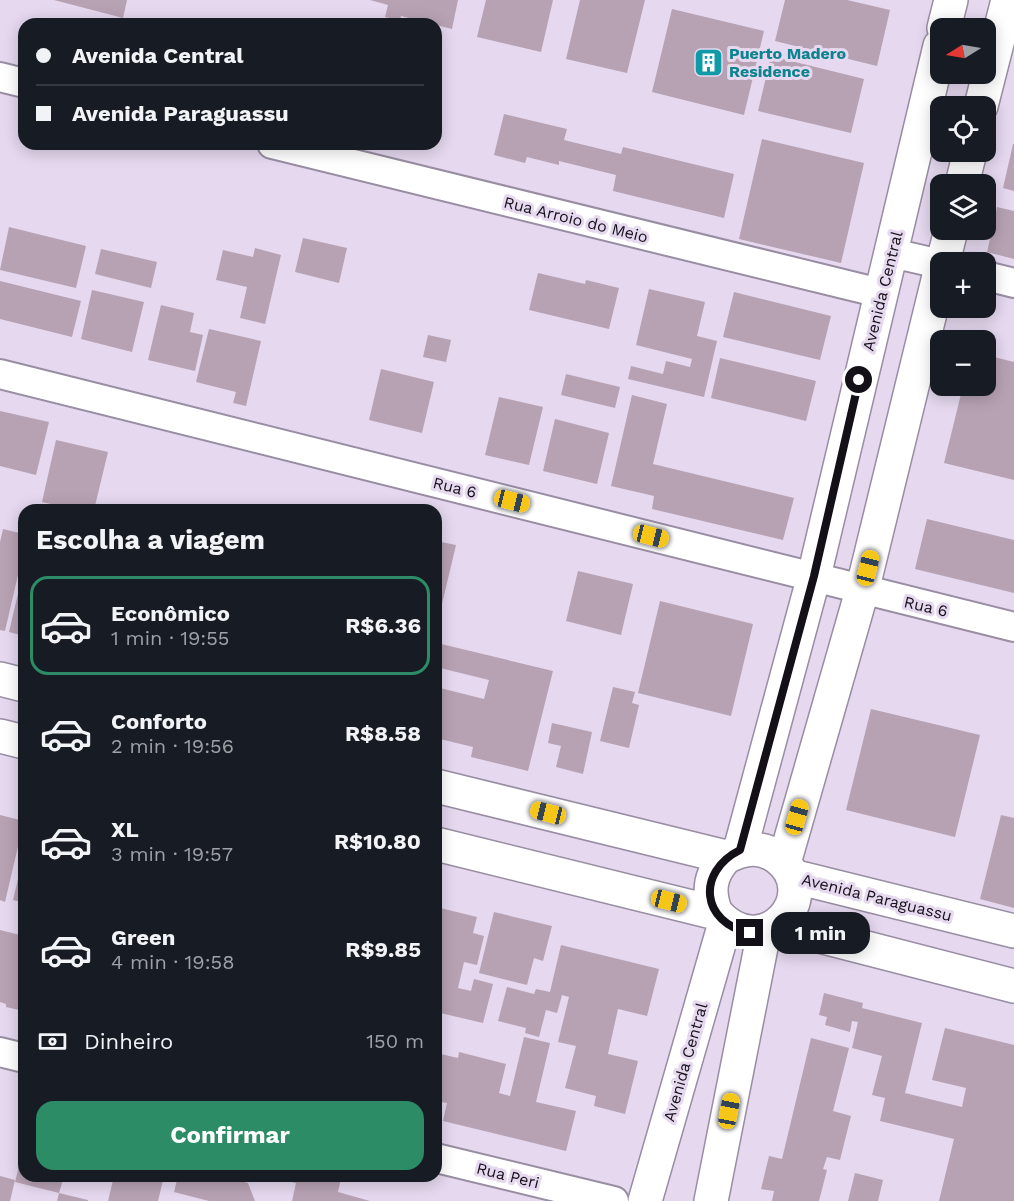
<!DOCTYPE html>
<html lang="pt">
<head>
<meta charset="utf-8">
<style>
  body { margin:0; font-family:"Work Sans",sans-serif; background:#242831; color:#f1f3f6; height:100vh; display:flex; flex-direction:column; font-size:22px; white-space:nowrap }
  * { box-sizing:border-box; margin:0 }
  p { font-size:20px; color:#9ea1a6 }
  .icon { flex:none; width:33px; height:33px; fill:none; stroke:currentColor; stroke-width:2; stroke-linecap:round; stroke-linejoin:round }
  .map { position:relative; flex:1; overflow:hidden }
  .sheet { position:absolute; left:18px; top:504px; width:424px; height:678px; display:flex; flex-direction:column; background:#171b24; border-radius:18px; box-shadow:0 3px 15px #0003 }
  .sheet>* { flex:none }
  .top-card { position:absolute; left:18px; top:18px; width:424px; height:132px; border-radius:18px; box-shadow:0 3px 15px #0003; display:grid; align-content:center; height:132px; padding:0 18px; background:#171b24 }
  .needle { width:39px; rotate:259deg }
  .tools { position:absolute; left:930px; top:18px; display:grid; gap:12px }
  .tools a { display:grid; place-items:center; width:66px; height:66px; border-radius:12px; background:#171b24; box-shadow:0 3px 15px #0003; font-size:30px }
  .end { position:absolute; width:27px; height:27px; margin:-14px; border:8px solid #141017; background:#fff; box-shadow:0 0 0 3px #fff }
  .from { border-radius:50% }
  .bubble { position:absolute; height:42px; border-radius:18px; background:#171b24; box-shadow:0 3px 15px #0003; font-size:20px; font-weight:700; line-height:42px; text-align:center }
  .car { position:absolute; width:18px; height:36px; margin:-18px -9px; border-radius:8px; box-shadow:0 0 4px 2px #0007; background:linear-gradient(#f5c518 24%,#345 0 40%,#f5c518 0 76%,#345 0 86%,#f5c518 0) }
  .top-card b { display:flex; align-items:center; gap:21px; height:57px; font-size:22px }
  .top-card b+b { border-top:2px solid #363941 }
  .top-card i { width:15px; height:15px; background:#f1f3f6 }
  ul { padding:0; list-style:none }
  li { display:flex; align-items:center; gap:18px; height:99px; margin:0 12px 9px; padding:0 6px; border:3px solid transparent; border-radius:18px }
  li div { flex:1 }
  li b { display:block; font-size:22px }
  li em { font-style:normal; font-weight:700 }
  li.selected { border-color:#2c8c65 }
  li>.icon { width:54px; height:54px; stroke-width:1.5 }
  h2 { padding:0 18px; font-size:27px; line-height:72px }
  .pay { display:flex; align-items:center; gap:15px; height:66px; padding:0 18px; font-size:22px }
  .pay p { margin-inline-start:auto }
  .cta { display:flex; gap:12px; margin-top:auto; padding:12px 18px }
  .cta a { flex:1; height:69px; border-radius:18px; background:#2c8c65; color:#fff; font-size:24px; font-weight:700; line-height:69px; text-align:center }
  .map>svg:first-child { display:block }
  .building { fill:#b7a2b3 }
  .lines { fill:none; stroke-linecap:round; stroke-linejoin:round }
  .minor-casing { stroke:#988da2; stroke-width:32 }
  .major-casing { stroke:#988da2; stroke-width:36 }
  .minor { stroke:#fff; stroke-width:28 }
  .major { stroke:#fff; stroke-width:33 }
  .route { stroke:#141017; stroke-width:8 }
  .labels { text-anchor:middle; stroke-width:6; stroke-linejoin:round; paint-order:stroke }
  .culture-label { font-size:16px; font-weight:bold; fill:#0d838f; stroke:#e5d8ef; text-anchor:start }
  .street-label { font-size:16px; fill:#141017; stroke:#e5d8ef }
</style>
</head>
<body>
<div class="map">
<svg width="1014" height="1201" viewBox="0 0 1014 1201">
  <rect width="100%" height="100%" fill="#e5d8ef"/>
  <!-- building -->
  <path class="building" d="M54 0H127L123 18Z
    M370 0H458L452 29 401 16 400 20 385 17 388 5Z
    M486 0H553L541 52 477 37Z
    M580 0H645L627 73 566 59Z
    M785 0H847L890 10 877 66 775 41Z
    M672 9 764 31 744 115 652 92Z
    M771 56 864 79 851 133 758 111Z
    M504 114 567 129 564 140 621 154 623 147 734 174 724 218 613 191 616 175 559 161V165L527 157 525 163 494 155Z
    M762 139 864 163 841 263 739 239Z
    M1013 144H1014V191L1003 188Z
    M997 207 1014 211V259L987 252Z
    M9 227 86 246 76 288 0 270Z
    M303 238 347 248 339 283 295 272Z
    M255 248 281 255 265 324 240 318 247 287 216 280 223 250 253 257Z
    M101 249 157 262 151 288 95 274Z
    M538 273 585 284 586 280 619 288 609 329 529 310Z
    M0 281 81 301 72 337 0 319Z
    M649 289 705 302 697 336 717 341 704 397 628 379 631 366 663 374 666 361 690 367 692 359 636 345Z
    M92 290 144 302 132 352 81 339Z
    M734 292 831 316 820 360 723 337Z
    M161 305 194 313 190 332 203 335 195 371 148 360Z
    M209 329 261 341 246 406 233 403 236 392 196 382Z
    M428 335 451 340 446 362 423 357Z
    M986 355 1014 362V480L944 463 963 386H986Z
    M720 358 816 381 806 421 711 398Z
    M381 369 434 382 422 433 369 420Z
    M566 374 620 387 615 408 561 395Z
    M632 395 667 404 653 464 794 498 783 540 652 509 654 496 611 486Z
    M499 397 543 407 529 465 485 455Z
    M0 411 49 422 36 475 0 466Z
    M555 419 609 433 597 484 543 471Z
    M56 440 108 452 94 510H77L42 502Z
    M927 519 1014 540V593L915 569Z
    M3 529 24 534V549L5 631 0 630V542Z
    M436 541 456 545 437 625H436Z
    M578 571 633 584 621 635 566 621Z
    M23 572H24V636L9 632Z
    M660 601 753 624 731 716 638 693Z
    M437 643 553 671 528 771 471 757 473 747 436 738V687L484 699 489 680 436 667Z
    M613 687 635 692 632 703 639 705 629 748 600 741Z
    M871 709 980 735 955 837 846 810Z
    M552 723 592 732 583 774 556 767 561 746 548 743Z
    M0 815 24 821 5 902 0 900Z
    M1001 815 1014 818V908L980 899Z
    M23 858H24V903L13 900Z
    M436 907 477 917 473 933 484 936 477 965 464 962 458 988 471 991 474 979 493 984 483 1023 436 1012Z
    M494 912 552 926 543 961 534 958 527 985 479 973Z
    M0 930 24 936V1011L6 1007V1004L0 1002Z
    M561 945 659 969 647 1016 618 1009 608 1054 638 1061 625 1114 594 1106 596 1096 565 1088 576 1046 558 1042 569 997 562 995 557 1013 546 1010 539 1037 525 1033 526 1028 498 1021 507 987 534 994 536 989 550 992Z
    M824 993 863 1003 862 1008 922 1023 905 1093 962 1107 966 1088 932 1080 945 1028 1014 1045V1201H939L954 1139 880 1121 885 1098 872 1095 882 1056 852 1048 858 1022 852 1021 850 1032 825 1025 827 1017 819 1015Z
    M524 1037 550 1043 536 1102 576 1111 566 1151 443 1121 447 1103 436 1101V1053L458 1058 459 1052 506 1064 499 1093 510 1096Z
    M811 1038 849 1048 833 1111 851 1116 840 1160 827 1157 823 1169 827 1170 819 1201H772L774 1191 761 1189 769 1156 782 1159Z
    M23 1150 24 1176H64L59 1193 15 1182Z
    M855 1173 883 1180 878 1201H848Z
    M0 1176 15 1180 10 1201H0Z
    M114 1176H164L158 1201H108Z
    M178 1176H235L234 1179 248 1183 255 1201H209L174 1192Z
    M335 1176 341 1178 338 1192 370 1201H292L296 1183 270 1177Z
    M59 1193 88 1200V1201H57Z"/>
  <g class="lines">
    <defs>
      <path id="minor" d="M0 77 24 83
        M272 144 880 293
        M892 253 940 264
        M986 276 1014 283
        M0 374 1014 627
        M0 1052 24 1058
        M436 1158 614 1201"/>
      <path id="major" d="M944 28 951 0
        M981 106 1008 0
        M962 184 970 152
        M943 262 951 230
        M0 679 24 685
        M0 736 24 742
        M436 786 726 857C744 848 761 845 778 858 825 894 764 967 716 913L436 844
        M740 850 814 576 940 46
        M784 863 862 591 940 272
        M792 876 1014 931
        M716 913C707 891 710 874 726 857
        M777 925 1014 986
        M645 1201 725 923
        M711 1201 764 932"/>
    </defs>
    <!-- minor casing -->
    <use href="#minor" class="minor-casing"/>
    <!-- major casing -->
    <use href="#major" class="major-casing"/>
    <!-- minor -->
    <use href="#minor" class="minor"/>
    <!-- major -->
    <use href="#major" class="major"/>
  </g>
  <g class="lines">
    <!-- route -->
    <path class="route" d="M750 933C701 923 696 872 740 850L814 576 859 380"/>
  </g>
  <!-- icons -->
  <defs>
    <symbol id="building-square" viewBox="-11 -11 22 22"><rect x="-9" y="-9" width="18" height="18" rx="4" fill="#0f9aa8" stroke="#e5d8ef"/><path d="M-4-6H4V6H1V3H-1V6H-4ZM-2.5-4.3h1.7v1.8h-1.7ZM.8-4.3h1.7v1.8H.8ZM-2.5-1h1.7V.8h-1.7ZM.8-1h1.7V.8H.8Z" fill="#fff"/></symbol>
  </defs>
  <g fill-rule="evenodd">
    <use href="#building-square" x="692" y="46" width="33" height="33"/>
  </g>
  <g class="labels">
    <!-- culture labels -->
    <g class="culture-label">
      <text x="729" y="59">Puerto Madero<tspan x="729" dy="18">Residence</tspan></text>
    </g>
    <!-- street labels -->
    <g class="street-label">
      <text transform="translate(576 219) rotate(14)" y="6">Rua Arroio do Meio</text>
      <text transform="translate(882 291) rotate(-76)" y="6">Avenida Central</text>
      <text transform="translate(455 487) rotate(14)" y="6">Rua 6</text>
      <text transform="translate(926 606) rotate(13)" y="6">Rua 6</text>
      <text transform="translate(877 897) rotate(14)" y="6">Avenida Paraguassu</text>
      <text transform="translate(685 1062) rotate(-74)" y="6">Avenida Central</text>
      <text transform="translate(508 1175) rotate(14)" y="6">Rua Peri</text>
    </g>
  </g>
</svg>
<div class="tools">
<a><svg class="needle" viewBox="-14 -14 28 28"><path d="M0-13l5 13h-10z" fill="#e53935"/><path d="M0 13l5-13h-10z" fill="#9ea1a6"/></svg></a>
<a><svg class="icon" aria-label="locate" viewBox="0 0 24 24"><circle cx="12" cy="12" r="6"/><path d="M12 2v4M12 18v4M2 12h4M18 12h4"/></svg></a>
<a><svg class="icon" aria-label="layers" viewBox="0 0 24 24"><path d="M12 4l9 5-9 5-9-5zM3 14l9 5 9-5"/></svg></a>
<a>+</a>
<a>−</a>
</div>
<i class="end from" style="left:859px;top:380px"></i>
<i class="end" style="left:750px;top:933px"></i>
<div class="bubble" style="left:771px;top:912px;width:99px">1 min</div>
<i class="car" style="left:512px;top:501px;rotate:104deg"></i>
<i class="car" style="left:651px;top:536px;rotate:104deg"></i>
<i class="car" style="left:868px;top:568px;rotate:14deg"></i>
<i class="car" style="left:548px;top:813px;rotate:284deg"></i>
<i class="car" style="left:797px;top:817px;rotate:16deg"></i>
<i class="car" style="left:669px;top:901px;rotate:104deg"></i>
<i class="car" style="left:729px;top:1111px;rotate:11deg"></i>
<div class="top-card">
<b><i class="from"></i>Avenida Central</b>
<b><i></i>Avenida Paraguassu</b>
</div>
<section class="sheet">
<h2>Escolha a viagem</h2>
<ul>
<li class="selected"><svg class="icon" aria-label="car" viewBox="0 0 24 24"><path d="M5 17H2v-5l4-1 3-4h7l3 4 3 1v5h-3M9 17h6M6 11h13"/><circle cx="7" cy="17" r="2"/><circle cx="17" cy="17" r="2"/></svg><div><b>Econômico</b><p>1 min · 19:55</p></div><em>R$6.36</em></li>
<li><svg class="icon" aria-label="car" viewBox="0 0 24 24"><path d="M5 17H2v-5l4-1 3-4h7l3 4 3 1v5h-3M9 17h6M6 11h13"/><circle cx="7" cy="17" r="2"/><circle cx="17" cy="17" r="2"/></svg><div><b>Conforto</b><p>2 min · 19:56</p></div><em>R$8.58</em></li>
<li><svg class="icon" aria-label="car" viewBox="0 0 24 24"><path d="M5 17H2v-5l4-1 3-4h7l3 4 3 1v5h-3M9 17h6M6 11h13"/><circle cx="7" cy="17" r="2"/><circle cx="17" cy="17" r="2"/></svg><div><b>XL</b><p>3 min · 19:57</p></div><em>R$10.80</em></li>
<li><svg class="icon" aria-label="car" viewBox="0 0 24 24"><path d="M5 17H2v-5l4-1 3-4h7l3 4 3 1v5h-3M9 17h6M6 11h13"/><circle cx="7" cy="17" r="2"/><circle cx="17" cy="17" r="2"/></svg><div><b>Green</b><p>4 min · 19:58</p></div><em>R$9.85</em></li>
</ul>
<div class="pay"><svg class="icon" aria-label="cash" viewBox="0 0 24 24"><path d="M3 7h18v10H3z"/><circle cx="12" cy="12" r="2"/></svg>Dinheiro<p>150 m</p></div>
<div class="cta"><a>Confirmar</a></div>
</section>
</div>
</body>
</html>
